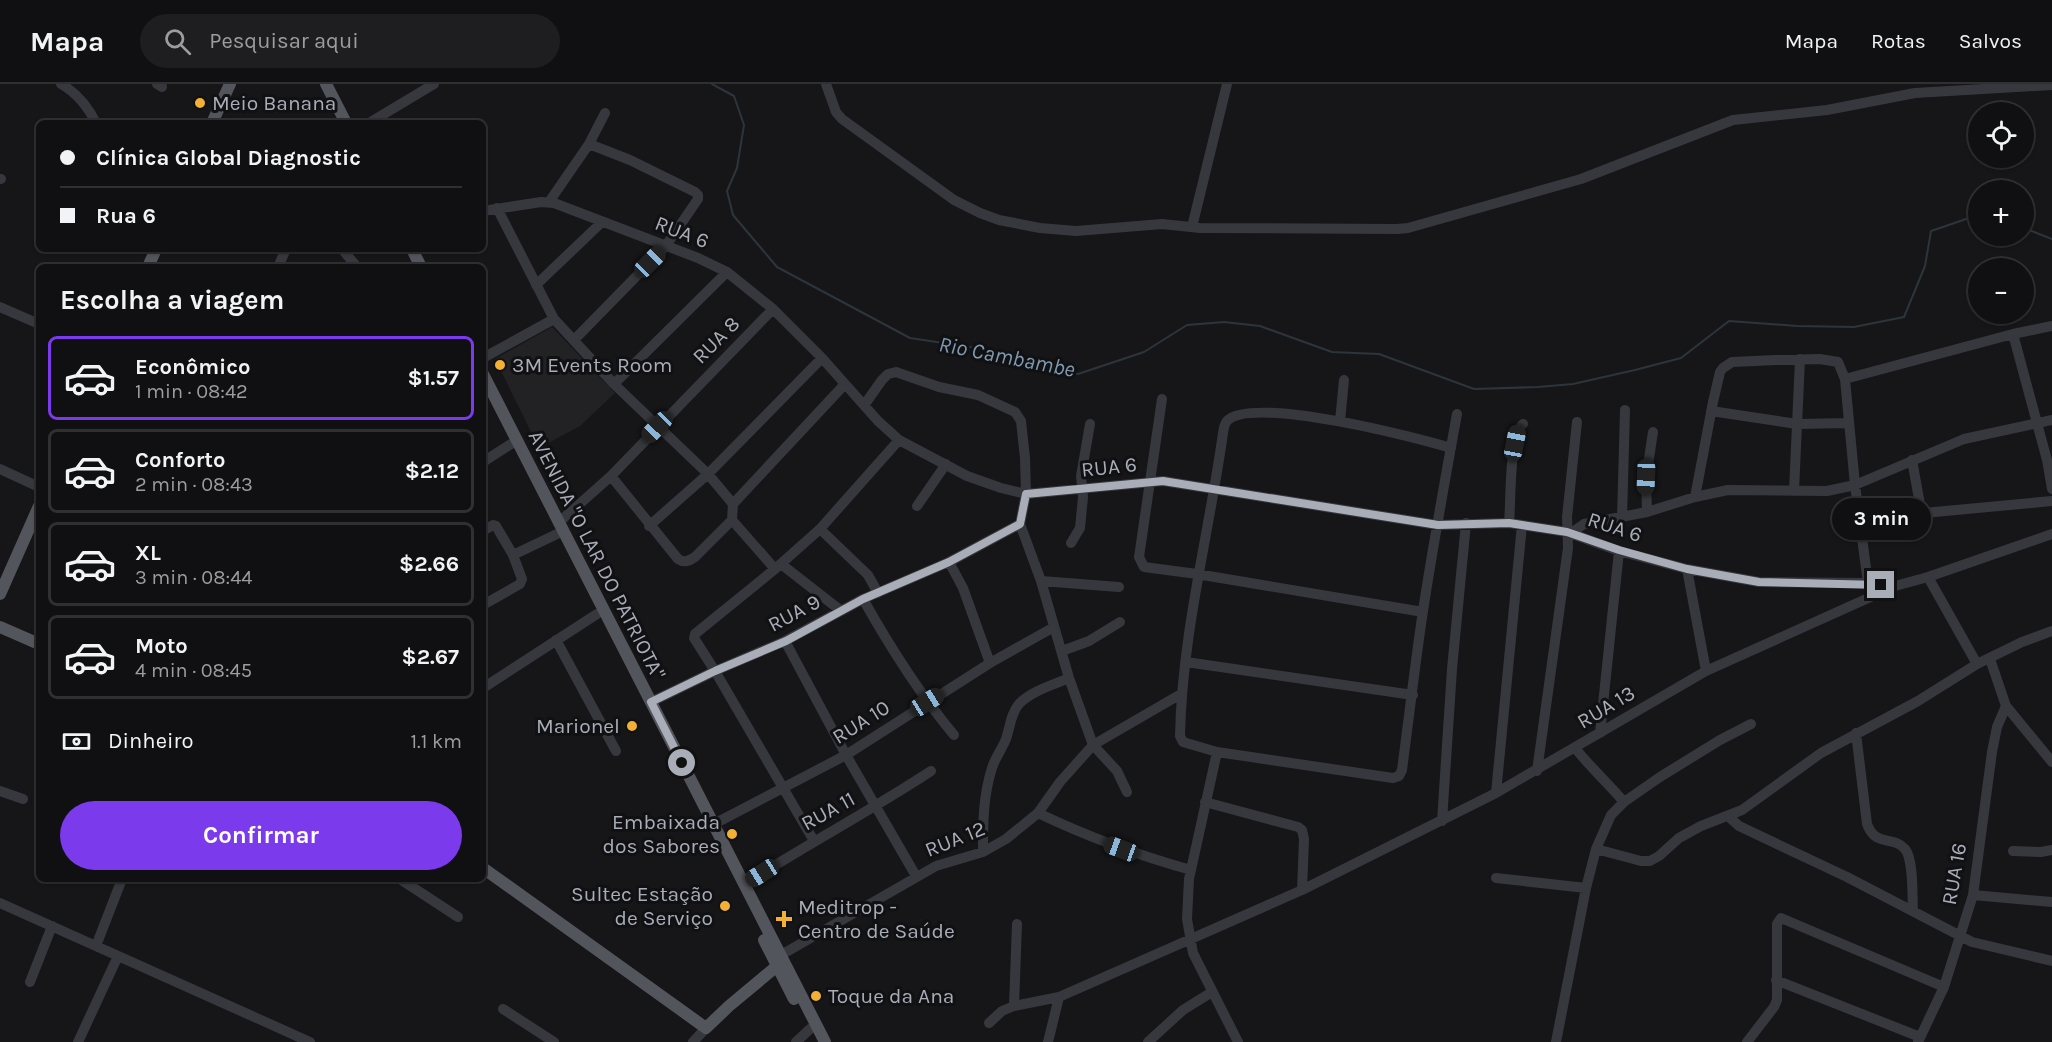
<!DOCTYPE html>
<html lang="pt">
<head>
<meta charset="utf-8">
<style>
  body { margin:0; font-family:Karla,sans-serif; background:#1e1e20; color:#f1f3f6; height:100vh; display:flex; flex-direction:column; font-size:22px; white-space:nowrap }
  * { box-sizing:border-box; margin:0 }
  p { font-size:20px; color:#9c9d9f }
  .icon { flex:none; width:33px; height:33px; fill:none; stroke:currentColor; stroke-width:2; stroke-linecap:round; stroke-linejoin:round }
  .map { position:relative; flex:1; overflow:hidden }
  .sheet { position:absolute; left:36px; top:180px; width:450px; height:618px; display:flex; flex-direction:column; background:#101012; border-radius:9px; box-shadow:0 2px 4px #0004,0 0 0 2px #303032 }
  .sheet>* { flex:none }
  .hud { position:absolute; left:36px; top:36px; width:450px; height:132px; border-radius:9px; box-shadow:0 2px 4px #0004,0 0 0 2px #303032; display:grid; align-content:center; height:132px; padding:0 24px; background:#101012 }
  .buttons { position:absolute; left:1968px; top:18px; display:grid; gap:12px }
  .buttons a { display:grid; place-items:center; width:66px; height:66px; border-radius:50%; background:#101012; box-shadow:0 2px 4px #0004,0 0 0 2px #303032; font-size:30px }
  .end { position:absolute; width:27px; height:27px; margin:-14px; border:8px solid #a8adb8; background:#111; box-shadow:0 0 0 3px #111 }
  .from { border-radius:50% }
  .bubble { position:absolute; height:42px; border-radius:21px; background:#101012; box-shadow:0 2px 4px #0004,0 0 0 2px #303032; font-size:20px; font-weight:700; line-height:42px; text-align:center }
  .car { position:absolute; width:18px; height:36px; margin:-18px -9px; border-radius:8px; box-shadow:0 0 4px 2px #0007; background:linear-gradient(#222 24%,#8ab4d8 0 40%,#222 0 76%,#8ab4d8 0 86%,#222 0) }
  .hud b { display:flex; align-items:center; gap:21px; height:57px; font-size:22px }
  .hud b+b { border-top:2px solid #303032 }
  .hud i { width:15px; height:15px; background:#f1f3f6 }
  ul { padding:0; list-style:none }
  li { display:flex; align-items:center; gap:18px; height:84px; margin:0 12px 9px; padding:0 12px; border:3px solid #303032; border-radius:9px }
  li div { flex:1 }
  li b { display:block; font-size:22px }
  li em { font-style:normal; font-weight:700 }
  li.active { border-color:#7c3aed }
  li>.icon { width:54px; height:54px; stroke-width:1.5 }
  h2 { padding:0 24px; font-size:27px; line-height:72px }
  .pay { display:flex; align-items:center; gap:15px; height:66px; padding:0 24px; font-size:22px }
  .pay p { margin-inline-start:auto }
  .button { display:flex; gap:12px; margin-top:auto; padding:12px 24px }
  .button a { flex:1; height:69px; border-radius:36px; background:#7c3aed; color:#fff; font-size:24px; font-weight:700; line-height:69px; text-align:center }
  header { display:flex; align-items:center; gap:36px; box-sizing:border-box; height:84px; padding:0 30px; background:#101012; border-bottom:2px solid #303032 }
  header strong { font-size:28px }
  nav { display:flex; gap:33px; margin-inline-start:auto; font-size:21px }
  .search { width:420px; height:54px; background:#1e1e20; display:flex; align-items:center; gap:15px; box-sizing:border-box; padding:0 21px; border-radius:33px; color:#9c9d9f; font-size:22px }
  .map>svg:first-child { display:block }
  .built { fill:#222225 }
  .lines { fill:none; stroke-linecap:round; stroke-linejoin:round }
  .stream { stroke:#2c353c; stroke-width:2 }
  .minor { stroke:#37383d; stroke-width:10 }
  .major { stroke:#53555c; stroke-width:12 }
  .route { stroke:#a8adb8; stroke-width:8 }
  .poi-dot { fill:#f2b134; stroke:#111113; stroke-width:2 }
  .labels { text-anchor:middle; stroke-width:6; stroke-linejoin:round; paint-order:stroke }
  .poi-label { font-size:21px; fill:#a8adb8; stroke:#111113; text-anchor:start }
  .street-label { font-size:21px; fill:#a8adb8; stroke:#111113 }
  .water-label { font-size:22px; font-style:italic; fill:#7f9bb3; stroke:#111113 }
</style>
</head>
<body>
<header>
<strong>Mapa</strong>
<div class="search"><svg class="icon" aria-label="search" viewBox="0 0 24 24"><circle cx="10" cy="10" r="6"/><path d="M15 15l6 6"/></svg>Pesquisar aqui</div>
<nav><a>Mapa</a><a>Rotas</a><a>Salvos</a></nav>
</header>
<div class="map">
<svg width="2052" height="958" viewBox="0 0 2052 958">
  <rect width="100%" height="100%" fill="#161618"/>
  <!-- built -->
  <path class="built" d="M552 243 615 309 580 342 539 364 495 275Z"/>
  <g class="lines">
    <!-- stream -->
    <path class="stream" d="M712 0 734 12 744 41 737 84 727 107 733 131 777 183 910 254 997 267 1041 282 1078 290 1144 268 1187 241 1224 238 1260 242 1332 268 1379 270 1474 305 1538 303 1573 300 1635 286 1681 274 1729 237 1797 242 1854 243 1904 233 1925 182 1931 147 1978 131
      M2024 144 2052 155"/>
    <!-- minor -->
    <path class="minor" d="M61 0C77 9 88 23 96 39
      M157 0 162 3
      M826 0 836 28 842 35 954 116 980 129 999 136 1040 144 1076 147 1162 140 1200 144 1397 145 1408 144 1581 95 1733 36 1827 26 1915 9 2052 1
      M369 39 434 0
      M0 95H1
      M549 118 589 60 605 29
      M497 124 554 235 614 300 708 390 733 420
      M483 127 541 118 554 119 698 174 727 188 773 225 822 274 878 337 899 356 967 392 1001 404 1026 410 1163 397 1438 441 1509 439 1567 448 1619 467 1687 485 1759 498 1868 499 1895 502
      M1192 143 1227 0
      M342 165 357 183
      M278 183 286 165
      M536 201 602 138
      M0 223 39 240
      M2013 250 2047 376 2052 405
      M574 256 665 163 698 115V111L695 108 630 76 589 60
      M483 274 554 235
      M1845 295 2013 250 2052 242
      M614 300 727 188
      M1162 315 1139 473 1144 483 1197 490 1423 528
      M865 320 882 296 888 290 896 288 939 303 978 311 1015 328 1021 337 1025 374 1026 410 1020 440 1041 497 1069 594 1093 661 1117 687 1127 708
      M1711 327 1797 340 1849 339
      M1340 337 1344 296
      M1451 364C1415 353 1255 312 1228 336 1224 339 1224 344 1223 349 1209 450 1182 549 1180 652L1183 658 1217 668 1393 694 1399 692 1402 686C1409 633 1415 580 1423 527 1433 461 1445 396 1457 330
      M1912 376 1921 426 1924 429 2052 417
      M483 378 511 360
      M0 385 39 403
      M611 392 678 475C684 479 689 477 695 473L732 436
      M1794 407 1800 275
      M1695 413 1713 318 1720 288 1723 284 1732 278 1776 276 1820 275 1838 278 1845 295 1855 401 1868 499
      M917 422 946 380
      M1647 428 1646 394 1653 348
      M1622 433 1625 326
      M558 439 611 392 773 225
      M1509 439C1511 419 1509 350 1523 340
      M649 442 708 390 822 274
      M820 445 868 491 878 509
      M483 447 493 441 496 442 513 471 522 495 520 500 483 521
      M1571 449 1584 440 1647 428 1695 413 1728 406 1827 407 1855 401 1964 355 2052 336
      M1071 459 1080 444 1083 413 1081 392 1090 340
      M513 471 557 450
      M949 478 963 504 990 579
      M781 480 840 526
      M775 485 732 436 733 420 845 300
      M1687 485 1706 587
      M1928 493 1977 580
      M1041 497 1119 503
      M863 515C890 563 918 608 954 651
      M556 556 616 667
      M785 557 846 671 916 792
      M1062 567 1089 557 1120 538
      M1990 575 2006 622 2052 678
      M1186 578 1413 611
      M483 604 597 530
      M651 618 715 587 785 557 863 515 949 478 1020 440
      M1600 649 1619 467
      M1856 649 1867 740C1876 764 1893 751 1905 765 1914 776 1912 813 1913 827
      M1575 664C1590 683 1608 699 1624 718
      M1217 668 1189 795 1187 835 1193 869 1238 958
      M1537 687 1568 464 1567 433 1577 338
      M0 707 23 715
      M1496 709 1522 441
      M1205 718 1298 743 1302 746 1304 755 1302 806
      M1038 729C1088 753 1137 771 1191 786
      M1728 732 1739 742 1847 793 1972 858 2052 877
      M1442 737 1452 585 1466 439
      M714 740 846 671 990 579 1054 543
      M814 757 715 587 694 554 695 550 775 485 820 445 899 356
      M1596 765 1641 777H1650L1659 772 1679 754 1701 742 1742 726 1821 669 1918 617 1977 580 2022 558 2052 547
      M2013 767 2041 768 2052 766
      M983 768C983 739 983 712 992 684 995 674 1002 665 1006 655 1010 643 1011 629 1019 620 1031 607 1053 601 1069 594
      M1496 794 1586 804
      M400 795 458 833
      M745 800C806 761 870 727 931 687
      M1973 811 2052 818
      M0 819 310 958
      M96 862 122 795
      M781 871 936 782 983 768 1006 755 1038 729 1060 698 1093 661 1181 610
      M1776 896 1920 953
      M30 898 52 842
      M1014 922 1017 840
      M503 925 554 958
      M989 939 1002 927 1014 922 1059 913 1302 806 1496 709 1706 587 1895 502 1928 493 2052 450
      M78 958 118 872
      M693 958 706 944
      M796 958 810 945
      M1048 958 1059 913
      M1148 958 1183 926 1212 908
      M1556 958 1586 804 1596 765 1611 731 1624 718 1660 693 1720 656 1751 640
      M1747 958 1774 923 1777 916V840L1781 834 1944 903
      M1918 958 1944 903 1973 811 1992 668 1997 643 2006 622"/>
    <!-- major -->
    <path class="major" d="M326 0 346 39
      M212 39 230 0
      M412 165 421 183
      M148 183 156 165
      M483 290 825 958
      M0 510 39 422
      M0 543 39 560
      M483 784 706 944 729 922 777 882
      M764 856 794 915"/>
  </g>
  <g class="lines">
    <!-- route -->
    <path class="route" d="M682 679 651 618 715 587 786 557 863 515 949 478 1020 440 1026 410 1163 397 1438 441 1509 439 1567 448 1619 466 1687 485 1759 498 1881 501"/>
  </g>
  <!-- markers -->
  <g class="poi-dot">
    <circle cx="200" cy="19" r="6"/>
    <circle cx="500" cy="281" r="6"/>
    <circle cx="632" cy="642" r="6"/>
    <circle cx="732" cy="750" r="6"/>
    <circle cx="725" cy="822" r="6"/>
    <path d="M781 826h6v6h6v6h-6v6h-6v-6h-6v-6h6z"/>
    <circle cx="816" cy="912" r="6"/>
  </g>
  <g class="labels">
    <!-- poi labels -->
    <g class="poi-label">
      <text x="212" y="26">Meio Banana</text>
      <text x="512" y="288">3M Events Room</text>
      <text x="620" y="649" text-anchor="end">Marionel</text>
      <text x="720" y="745" text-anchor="end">Embaixada<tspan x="720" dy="24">dos Sabores</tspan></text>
      <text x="713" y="817" text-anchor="end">Sultec Estação<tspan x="713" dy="24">de Serviço</tspan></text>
      <text x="798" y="830">Meditrop -<tspan x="798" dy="24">Centro de Saúde</tspan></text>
      <text x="828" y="919">Toque da Ana</text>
    </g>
    <!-- street labels -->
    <g class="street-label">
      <text transform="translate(682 148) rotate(21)" y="7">RUA 6</text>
      <text transform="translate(716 256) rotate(-45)" y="7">RUA 8</text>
      <text transform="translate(1109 383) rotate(-6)" y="7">RUA 6</text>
      <text transform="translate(1615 443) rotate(18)" y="7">RUA 6</text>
      <text transform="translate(597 471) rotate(63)" y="7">AVENIDA "O LAR DO PATRIOTA"</text>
      <text transform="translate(794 529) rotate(-28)" y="7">RUA 9</text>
      <text transform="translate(1606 623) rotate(-31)" y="7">RUA 13</text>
      <text transform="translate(861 638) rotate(-32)" y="7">RUA 10</text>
      <text transform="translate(828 727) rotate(-29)" y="7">RUA 11</text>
      <text transform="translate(955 755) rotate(-22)" y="7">RUA 12</text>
      <text transform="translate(1954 790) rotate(-80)" y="7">RUA 16</text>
    </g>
    <!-- water labels -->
    <g class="water-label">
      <text transform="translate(1007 272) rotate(11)" y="8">Rio Cambambe</text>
    </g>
  </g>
</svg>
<div class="buttons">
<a><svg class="icon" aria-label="locate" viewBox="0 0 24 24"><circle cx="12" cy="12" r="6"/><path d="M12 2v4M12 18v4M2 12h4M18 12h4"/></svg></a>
<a>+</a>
<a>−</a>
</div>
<i class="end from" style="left:682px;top:679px"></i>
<i class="end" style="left:1881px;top:501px"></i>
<div class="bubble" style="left:1832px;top:414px;width:99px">3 min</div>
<i class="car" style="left:650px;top:178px;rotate:45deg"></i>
<i class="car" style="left:657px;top:343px;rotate:224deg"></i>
<i class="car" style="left:1515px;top:359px;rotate:11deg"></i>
<i class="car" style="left:1646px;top:393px;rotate:182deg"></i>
<i class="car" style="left:927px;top:618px;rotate:58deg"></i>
<i class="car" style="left:1121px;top:765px;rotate:290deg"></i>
<i class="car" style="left:762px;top:789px;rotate:238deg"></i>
<div class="hud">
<b><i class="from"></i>Clínica Global Diagnostic</b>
<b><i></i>Rua 6</b>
</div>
<section class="sheet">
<h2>Escolha a viagem</h2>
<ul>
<li class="active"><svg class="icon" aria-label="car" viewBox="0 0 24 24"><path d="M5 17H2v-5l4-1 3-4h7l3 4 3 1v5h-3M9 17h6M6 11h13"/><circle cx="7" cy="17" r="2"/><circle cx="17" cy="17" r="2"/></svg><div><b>Econômico</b><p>1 min · 08:42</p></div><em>$1.57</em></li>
<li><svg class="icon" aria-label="car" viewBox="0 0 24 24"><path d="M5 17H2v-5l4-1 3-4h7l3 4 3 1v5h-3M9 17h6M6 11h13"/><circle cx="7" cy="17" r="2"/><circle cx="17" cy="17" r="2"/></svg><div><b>Conforto</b><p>2 min · 08:43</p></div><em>$2.12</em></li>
<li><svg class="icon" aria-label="car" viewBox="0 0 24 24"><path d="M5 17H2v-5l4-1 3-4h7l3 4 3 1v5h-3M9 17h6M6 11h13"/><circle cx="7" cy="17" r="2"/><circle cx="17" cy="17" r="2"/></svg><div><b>XL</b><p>3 min · 08:44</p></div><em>$2.66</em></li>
<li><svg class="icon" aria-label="car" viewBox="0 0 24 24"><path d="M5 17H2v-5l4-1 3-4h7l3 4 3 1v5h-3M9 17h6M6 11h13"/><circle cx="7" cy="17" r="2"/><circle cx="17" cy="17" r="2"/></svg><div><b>Moto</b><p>4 min · 08:45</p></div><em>$2.67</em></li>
</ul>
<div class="pay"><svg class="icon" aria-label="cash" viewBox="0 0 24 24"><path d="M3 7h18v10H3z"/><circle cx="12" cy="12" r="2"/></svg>Dinheiro<p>1.1 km</p></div>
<div class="button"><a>Confirmar</a></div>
</section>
</div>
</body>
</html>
